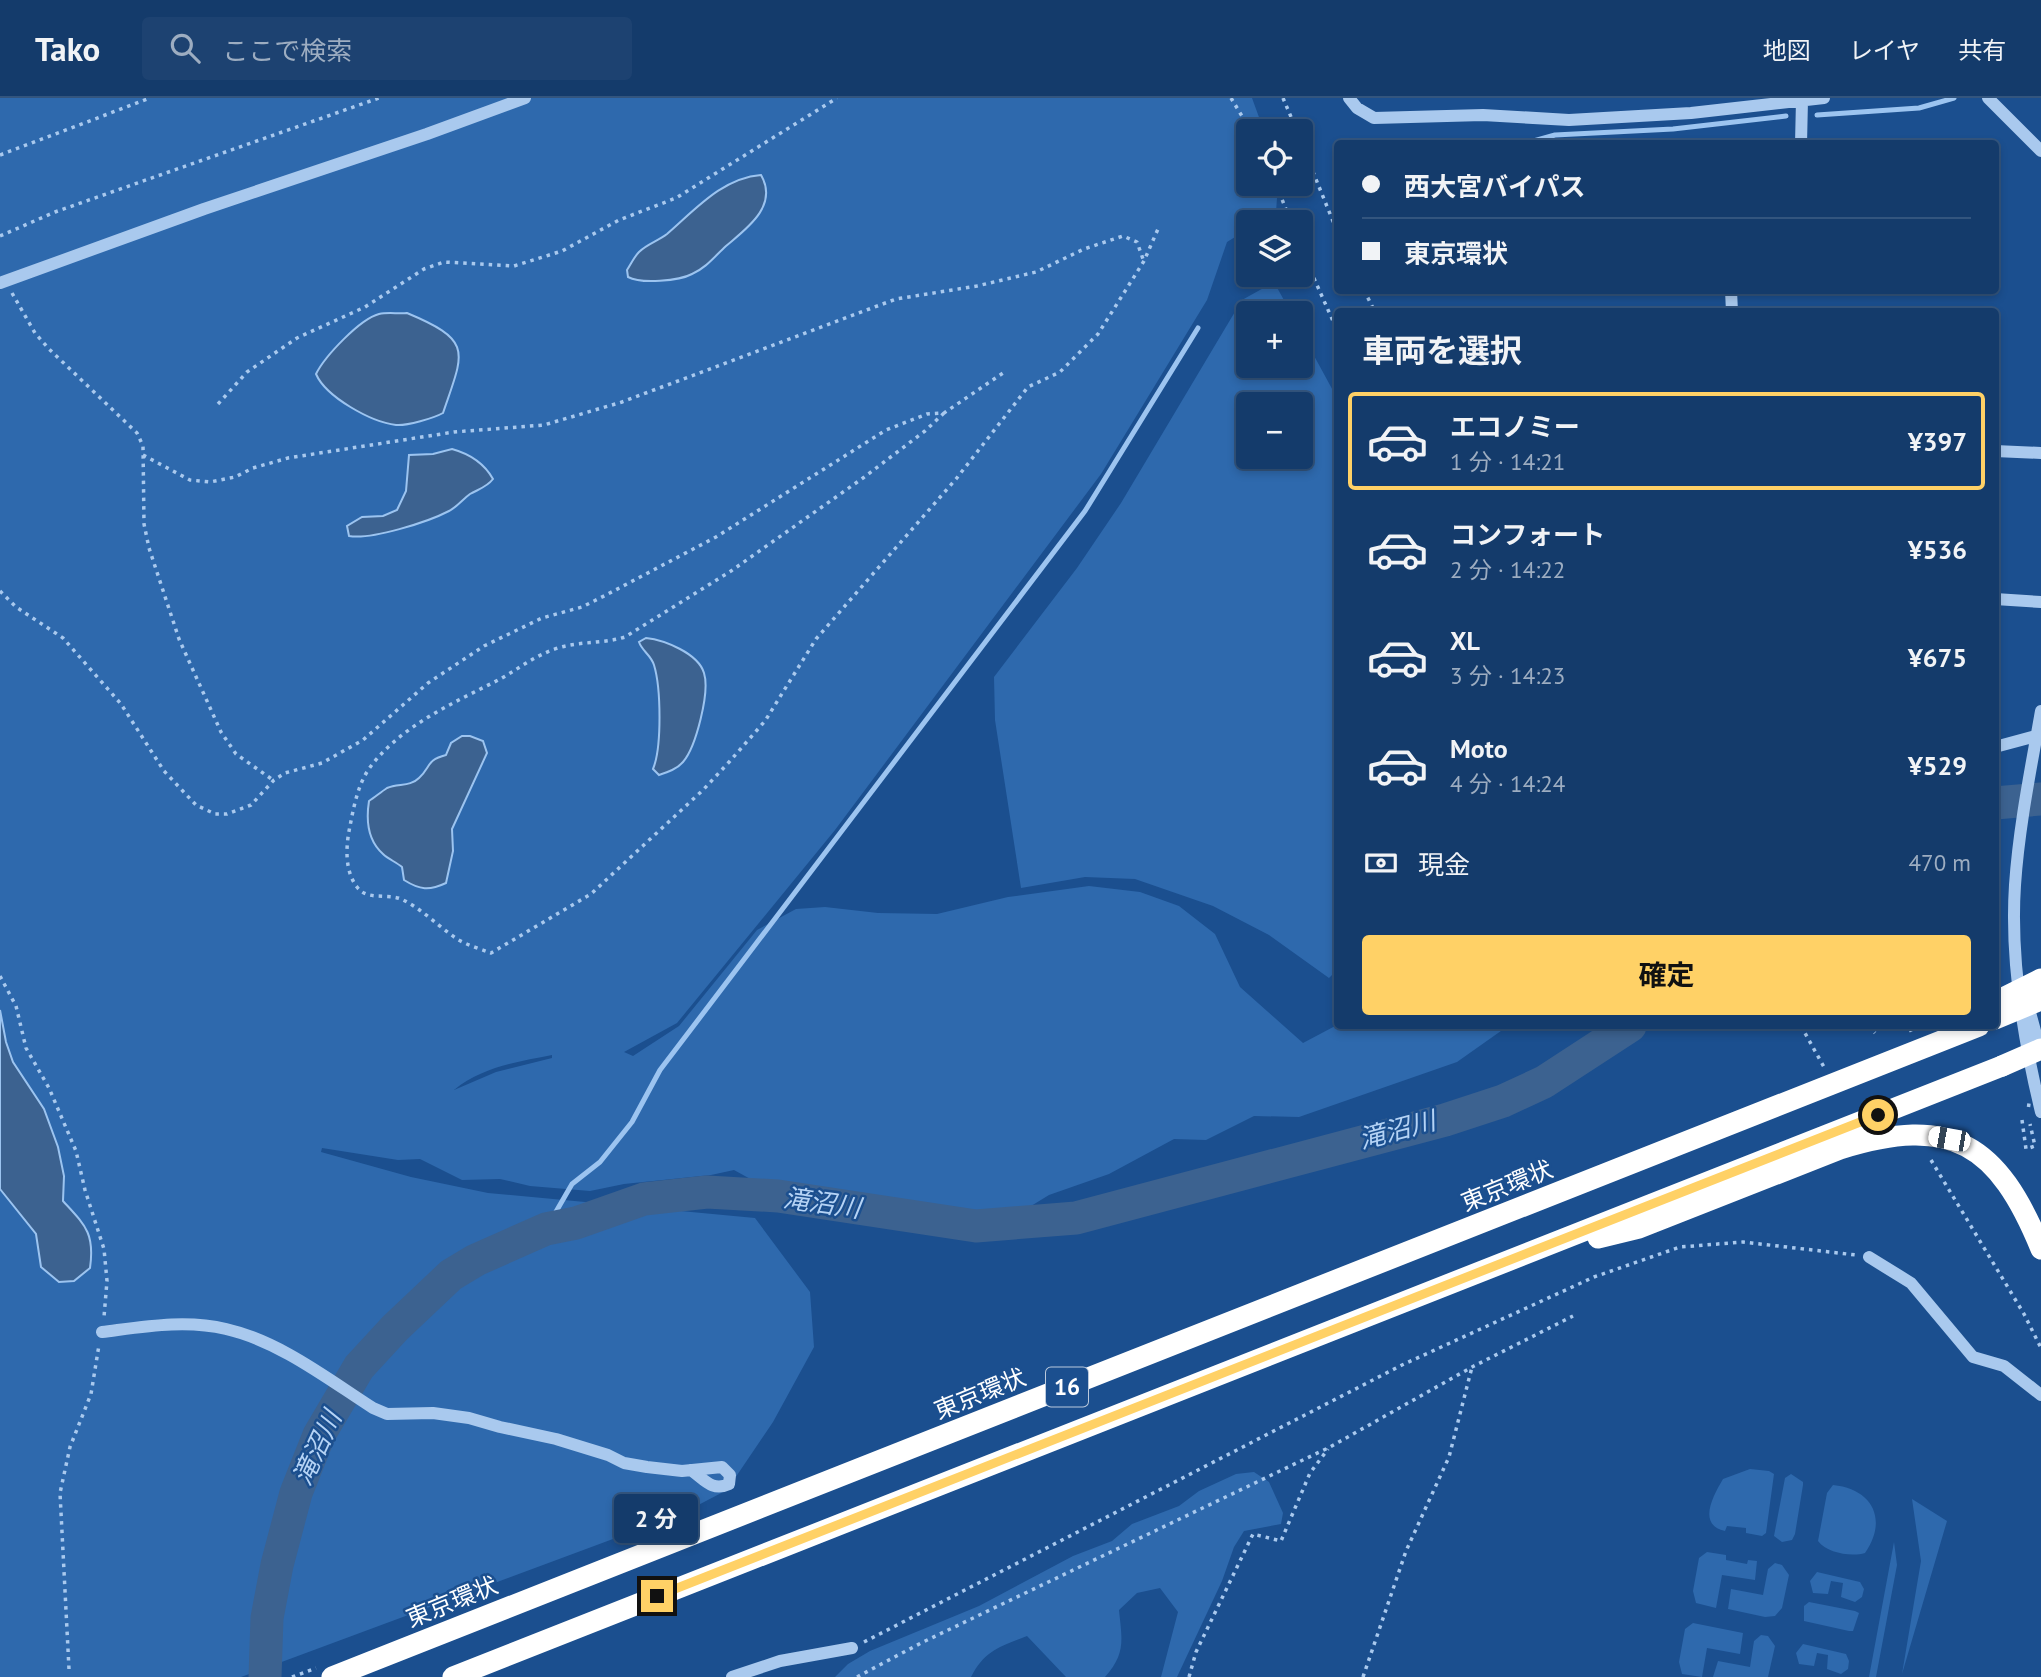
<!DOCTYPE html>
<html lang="ja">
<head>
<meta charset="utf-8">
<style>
  body { margin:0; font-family:"PT Sans","Noto Sans JP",sans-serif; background:#1d4271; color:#f1f3f6; height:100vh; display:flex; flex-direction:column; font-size:26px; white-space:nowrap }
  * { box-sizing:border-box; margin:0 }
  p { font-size:23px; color:#9dadc1 }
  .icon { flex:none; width:38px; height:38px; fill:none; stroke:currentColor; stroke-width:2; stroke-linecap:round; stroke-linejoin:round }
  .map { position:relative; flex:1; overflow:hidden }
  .details { position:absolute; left:1334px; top:210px; width:665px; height:721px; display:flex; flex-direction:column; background:#143b6b; border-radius:7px; box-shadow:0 4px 10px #0003,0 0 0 2px #33557e }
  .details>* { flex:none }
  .banner { position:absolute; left:1334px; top:42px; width:665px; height:154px; border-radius:7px; box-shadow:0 4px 10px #0003,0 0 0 2px #33557e; display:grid; align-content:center; height:154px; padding:0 28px; background:#143b6b }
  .controls { position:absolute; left:1236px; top:21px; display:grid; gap:14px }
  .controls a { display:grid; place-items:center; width:77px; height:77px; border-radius:7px; background:#143b6b; box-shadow:0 4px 10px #0003,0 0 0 2px #33557e; font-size:35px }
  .end { position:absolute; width:32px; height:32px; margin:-16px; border:9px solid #ffd166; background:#111; box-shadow:0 0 0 4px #111 }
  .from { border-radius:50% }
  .bubble { position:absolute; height:49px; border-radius:7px; background:#143b6b; box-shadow:0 4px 10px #0003,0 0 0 2px #33557e; font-size:23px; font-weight:700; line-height:49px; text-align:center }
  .car { position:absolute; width:21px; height:42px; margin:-21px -10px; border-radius:9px; box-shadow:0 0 5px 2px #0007; background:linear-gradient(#fff 24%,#345 0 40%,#fff 0 76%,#345 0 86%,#fff 0) }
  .banner b { display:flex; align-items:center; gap:24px; height:66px; font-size:26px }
  .banner b+b { border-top:2px solid #33557e }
  .banner i { width:18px; height:18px; background:#f1f3f6 }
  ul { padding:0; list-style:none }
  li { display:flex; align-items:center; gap:21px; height:98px; margin:0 14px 10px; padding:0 14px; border:4px solid transparent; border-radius:7px }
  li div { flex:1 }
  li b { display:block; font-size:26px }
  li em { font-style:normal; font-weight:700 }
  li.on { border-color:#ffd166 }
  li>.icon { width:63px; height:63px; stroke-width:1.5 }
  h2 { padding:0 28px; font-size:32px; line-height:84px }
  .pay { display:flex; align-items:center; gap:18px; height:77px; padding:0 28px; font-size:26px }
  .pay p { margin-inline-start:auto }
  .button { display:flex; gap:14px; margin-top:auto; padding:14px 28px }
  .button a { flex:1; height:80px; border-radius:7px; background:#ffd166; color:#111; font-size:28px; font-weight:700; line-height:80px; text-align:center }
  header { display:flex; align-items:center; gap:42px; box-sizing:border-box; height:98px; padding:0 35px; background:#143b6b; border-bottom:2px solid #33557e }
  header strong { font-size:33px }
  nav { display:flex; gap:38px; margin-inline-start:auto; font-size:24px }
  .search { width:490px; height:63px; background:#1d4271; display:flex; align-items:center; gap:18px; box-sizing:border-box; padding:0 24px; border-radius:7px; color:#9dadc1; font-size:26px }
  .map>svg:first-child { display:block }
  .green { fill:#2e69ad; fill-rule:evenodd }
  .water { fill:#3c6290; stroke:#9cc4f0; stroke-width:2 }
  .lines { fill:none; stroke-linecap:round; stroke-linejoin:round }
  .stream { stroke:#9cc4f0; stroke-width:5 }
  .river { stroke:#3c6290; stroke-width:33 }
  .path { stroke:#a9c9ee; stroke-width:3.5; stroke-dasharray:3.5 5; stroke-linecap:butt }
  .minor { stroke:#a9c9ee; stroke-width:12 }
  .highway { stroke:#fff; stroke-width:21 }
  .path-bridge { stroke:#a9c9ee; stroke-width:3.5; stroke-dasharray:3.5 5; stroke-linecap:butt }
  .highway-bridge { stroke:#fff; stroke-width:21 }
  .route { stroke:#ffd166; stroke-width:9 }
  .labels { text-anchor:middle; stroke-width:5; stroke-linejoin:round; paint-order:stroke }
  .shield { fill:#1b4f8f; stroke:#bbcadd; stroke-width:2 }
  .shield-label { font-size:23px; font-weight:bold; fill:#fff }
  .street-label { font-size:24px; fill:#fff; stroke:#1b4f8f }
  .water-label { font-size:26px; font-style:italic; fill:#b5d3f5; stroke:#1b4f8f }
</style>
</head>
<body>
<header>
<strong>Tako</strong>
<div class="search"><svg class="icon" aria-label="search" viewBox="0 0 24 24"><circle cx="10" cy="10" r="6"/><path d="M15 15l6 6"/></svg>ここで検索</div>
<nav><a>地図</a><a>レイヤ</a><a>共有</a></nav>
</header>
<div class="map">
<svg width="2041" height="1579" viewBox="0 0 2041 1579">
  <rect width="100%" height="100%" fill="#1b4f8f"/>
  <!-- green -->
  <path class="green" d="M0 0H1252L1264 33H1248V86H1278L1276 114 1259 124H1248V131L1227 144 1207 202 1101 376 835 732 677 925 624 954 633 958 679 928 757 832 796 811 825 809 878 815 937 816 1008 799 1089 788 1140 794 1179 808 1215 836 1240 889 1303 945 1337 927 1508 928 1457 964 1299 1019 1254 1018 1206 1042 1174 1041 1109 1076 1049 1097 1018 1116 962 1113 864 1101 754 1083 734 1072 711 1077 624 1086 590 1093 530 1088 500 1081 462 1082 420 1061 398 1062 322 1050 321 1054 411 1079 488 1095 755 1120 810 1194 814 1249 773 1324 727 1392 683 1415 241 1579H0ZM552 957V960L496 974 454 992C482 969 517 964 552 957Z
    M1274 184 1291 215H1248V268H1300V232L1337 300V872L1329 880 1269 837 1213 808 1135 781 1085 779 1021 790 995 622 994 579 1077 470 1121 405 1242 202ZM1248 306H1300V359H1248Z
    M1750 1371 1769 1373 1774 1376 1766 1435 1762 1438 1746 1435V1430L1727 1428 1725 1433C1697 1427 1713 1398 1723 1381Z
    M1254 1374 1269 1384 1283 1415 1281 1426 1244 1433 1234 1449 1222 1483 1177 1579H1161L1178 1514 1160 1490 1137 1495 1119 1512C1122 1542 1126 1555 1105 1579H1066L1027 1538C1000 1549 985 1552 971 1579H835L848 1566 870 1553 979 1508 1073 1458 1112 1443 1132 1426 1179 1408 1199 1393 1236 1376Z
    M1791 1376 1803 1384V1387L1795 1436 1792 1442 1782 1444 1774 1438 1785 1380Z
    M1833 1387C1873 1391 1888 1422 1865 1455 1851 1459 1827 1455 1818 1443L1827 1395Z
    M1912 1401 1947 1423 1902 1576 1921 1463Z
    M1894 1444 1897 1467 1876 1579H1869Z
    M1707 1454 1726 1457V1462L1747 1466 1748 1462 1757 1463 1755 1482 1722 1477 1716 1510 1696 1505 1693 1493 1699 1460Z
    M1775 1465 1782 1467 1789 1477 1782 1510 1775 1518 1765 1519 1728 1511 1731 1491 1763 1497 1768 1471Z
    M1817 1474 1860 1484 1864 1491 1862 1499 1855 1504 1841 1499 1843 1485 1831 1483 1828 1496 1813 1495 1810 1483Z
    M1809 1504 1855 1513 1859 1515 1853 1533H1849L1804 1523V1508Z
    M1693 1525 1743 1535 1740 1556 1707 1550 1702 1579 1682 1576 1679 1564 1685 1531Z
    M1761 1537 1768 1538 1775 1548 1768 1579H1713L1718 1563 1750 1569 1754 1543Z
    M1803 1546 1846 1556 1849 1563 1848 1571 1841 1576 1827 1571 1828 1557 1817 1555 1814 1568 1799 1566 1796 1555Z"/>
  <!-- water -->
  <path class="water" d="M761 77C779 108 746 131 726 148 715 158 706 170 692 176 679 183 641 186 628 179L627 172C631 166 634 159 639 154 647 146 658 143 667 136 695 112 722 80 761 77Z
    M407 215C474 243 464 253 443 315 434 320 407 328 396 327 371 324 326 299 316 276 325 258 360 221 379 216 388 214 398 216 407 215Z
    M452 351C470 356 484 365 493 381 487 389 479 391 470 396 463 401 457 409 449 413 428 424 371 442 349 438L347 428 362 419 383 418 397 412 406 393 409 357 433 356Z
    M646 540C664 542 698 555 704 575 710 594 696 649 683 664 677 671 668 674 659 677L653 671C662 649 661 590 654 567 651 557 642 553 639 544Z
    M462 638H470L483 643 487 655 452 731 453 753 446 785C429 793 420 792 404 782L402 769C396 764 388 761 383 756 367 742 366 722 369 703 375 699 381 694 387 690 398 685 410 689 419 680 431 669 426 662 446 657L451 645Z
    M0 912 6 944 13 964 44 1011 58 1049 64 1078 63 1103C85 1127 95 1135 90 1170L74 1183 59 1184 41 1169 36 1136 0 1091Z"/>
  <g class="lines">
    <!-- stream -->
    <path class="stream" d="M1817 17 1919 10 1954 0
      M1523 46 1555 37 1673 31 1786 18
      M546 1131 572 1086 600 1064 632 1024 660 972 1085 413 1198 230"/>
    <!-- river -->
    <path class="river" d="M1995 705 2041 701
      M265 1579 267 1520 277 1467 296 1395 319 1337 359 1269 395 1230 451 1177 476 1162 546 1131 576 1125 644 1101 707 1094 778 1098 976 1128 1076 1120 1445 1022 1503 1003 1544 984 1630 928"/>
    <!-- path -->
    <path class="path" d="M1231 0 1251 33
      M1283 0 1297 33
      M1300 42 1337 133
      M0 57 150 0
      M1276 86 1291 124
      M0 138 55 114 379 0
      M1300 149 1337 232
      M1364 192 1375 214
      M12 195 35 235 49 251 137 335 143 348 144 426 149 450 179 541 221 634 236 656 273 682
      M218 306 247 274 297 240 365 209 424 171 444 164 514 168 562 153 619 122 676 100 837 0
      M944 315 925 333 863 380 731 473 625 539C603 546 580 543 558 550 536 557 521 569 502 580 456 604 403 626 371 668 358 685 354 708 350 728 346 747 344 772 357 789 367 803 386 795 401 801 421 810 438 828 457 841 467 847 480 851 491 855L591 796 703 692 730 663 765 623 816 541 956 381 1028 289 1060 274 1098 236 1144 163 1158 131
      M143 357 190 382 210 384 235 379 253 370 288 360 454 334 544 327 622 304 896 201 977 188 1036 174 1084 151 1123 138 1137 144 1143 161
      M0 493 16 509 63 540 121 606 164 673 196 707 215 716H227L251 707 274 682 285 675 322 665 363 642 428 585 484 548 542 520 582 509 606 497 716 439 886 332 927 316 944 315 1006 273
      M0 878 16 908 26 950 49 990 76 1053 85 1092 104 1151 107 1183 104 1219
      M1801 928 1824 969
      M1869 928 1875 935
      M1909 933 1919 928
      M2022 1022 2026 1051 2035 1048 2030 1026
      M1931 1062 2024 1216 2041 1250
      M864 1544 1402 1267 1594 1179 1680 1149 1743 1144 1856 1157
      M69 1571 60 1395 70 1349 91 1296 99 1247
      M292 1579 316 1570
      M857 1579 921 1545 1330 1349 1472 1269 1573 1218
      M1189 1579 1196 1554 1253 1436 1281 1443 1310 1375 1328 1351
      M1363 1579 1406 1453 1449 1359 1472 1269"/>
    <!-- minor -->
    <path class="minor" d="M1349 0 1357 10 1374 20 1483 17 1569 22 1691 15 1824 0
      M1988 0 2041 53
      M1801 46 1802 2
      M0 185 204 111 427 36 525 0
      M1731 192 1732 214
      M1995 353 2041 355
      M1995 501 2041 504
      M2041 613C2031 670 2019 728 2015 787 2010 862 2023 940 2041 1014
      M1995 649 2036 638
      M2028 907 2041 955
      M1869 1159 1911 1185 1973 1259 2004 1268 2041 1297
      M102 1234C142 1229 185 1221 226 1231 279 1243 328 1281 373 1310L387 1316 433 1315 469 1320 500 1329 556 1341 608 1357 624 1365 647 1369 682 1373 722 1369 730 1377 729 1386C712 1394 704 1381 691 1372
      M732 1579 780 1563 852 1550"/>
    <!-- highway -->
    <path class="highway" d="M1598 1140 1639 1130 1840 1051C1952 1016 1998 1046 2041 1151
      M332 1579 1979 928
      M453 1579 2002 968"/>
    <!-- path-bridge -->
    <path class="path-bridge" d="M2027 1007 2041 1009"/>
    <!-- highway-bridge -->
    <path class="highway-bridge" d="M1995 904 2041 881
      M1995 921 2041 902
      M2002 968 2041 951"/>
  </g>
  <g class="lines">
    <!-- route -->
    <path class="route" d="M657 1498 1878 1017"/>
  </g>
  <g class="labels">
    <!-- shield labels -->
    <rect class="shield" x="1046" y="1269.5" width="42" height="39" rx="5"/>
    <g class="shield-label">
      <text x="1067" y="1297">16</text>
    </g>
    <!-- street labels -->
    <g class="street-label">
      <text transform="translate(1507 1088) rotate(-22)" y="8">東京環状</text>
      <text transform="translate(980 1296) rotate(-22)" y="8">東京環状</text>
      <text transform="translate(452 1504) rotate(-22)" y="8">東京環状</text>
    </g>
    <!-- water labels -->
    <g class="water-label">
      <text transform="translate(1397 1032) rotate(-15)" y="9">滝沼川</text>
      <text transform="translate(822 1105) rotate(8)" y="9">滝沼川</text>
      <text transform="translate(317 1350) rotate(-65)" y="9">滝沼川</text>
    </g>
  </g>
</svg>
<div class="controls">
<a><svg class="icon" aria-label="locate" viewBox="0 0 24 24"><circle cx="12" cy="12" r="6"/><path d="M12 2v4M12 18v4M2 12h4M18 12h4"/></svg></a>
<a><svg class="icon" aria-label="layers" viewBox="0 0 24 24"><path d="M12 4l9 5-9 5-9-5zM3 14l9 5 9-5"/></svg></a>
<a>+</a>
<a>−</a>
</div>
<i class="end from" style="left:1878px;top:1017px"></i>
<i class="end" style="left:657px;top:1498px"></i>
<div class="bubble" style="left:614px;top:1396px;width:84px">2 分</div>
<i class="car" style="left:1949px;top:1041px;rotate:280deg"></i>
<div class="banner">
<b><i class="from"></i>西大宮バイパス</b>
<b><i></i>東京環状</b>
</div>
<section class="details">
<h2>車両を選択</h2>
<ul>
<li class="on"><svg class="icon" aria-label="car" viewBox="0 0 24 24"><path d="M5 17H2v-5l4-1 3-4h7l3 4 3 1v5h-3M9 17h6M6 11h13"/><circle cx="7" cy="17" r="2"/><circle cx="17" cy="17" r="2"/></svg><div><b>エコノミー</b><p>1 分 · 14:21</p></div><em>¥397</em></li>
<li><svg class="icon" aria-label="car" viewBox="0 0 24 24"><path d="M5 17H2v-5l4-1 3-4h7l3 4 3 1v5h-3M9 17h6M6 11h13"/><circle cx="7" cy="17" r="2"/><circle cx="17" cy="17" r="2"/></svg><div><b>コンフォート</b><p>2 分 · 14:22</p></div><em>¥536</em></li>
<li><svg class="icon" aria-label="car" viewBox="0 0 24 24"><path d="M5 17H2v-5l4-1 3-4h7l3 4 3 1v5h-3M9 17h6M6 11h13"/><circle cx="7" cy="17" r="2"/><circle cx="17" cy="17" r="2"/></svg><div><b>XL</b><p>3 分 · 14:23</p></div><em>¥675</em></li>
<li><svg class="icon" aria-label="car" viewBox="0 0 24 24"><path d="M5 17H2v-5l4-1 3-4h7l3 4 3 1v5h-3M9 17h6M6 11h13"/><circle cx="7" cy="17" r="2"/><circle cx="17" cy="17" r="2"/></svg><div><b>Moto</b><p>4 分 · 14:24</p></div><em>¥529</em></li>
</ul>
<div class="pay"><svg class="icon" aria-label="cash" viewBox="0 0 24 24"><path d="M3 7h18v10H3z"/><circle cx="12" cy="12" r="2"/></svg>現金<p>470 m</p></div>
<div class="button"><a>確定</a></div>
</section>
</div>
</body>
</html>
